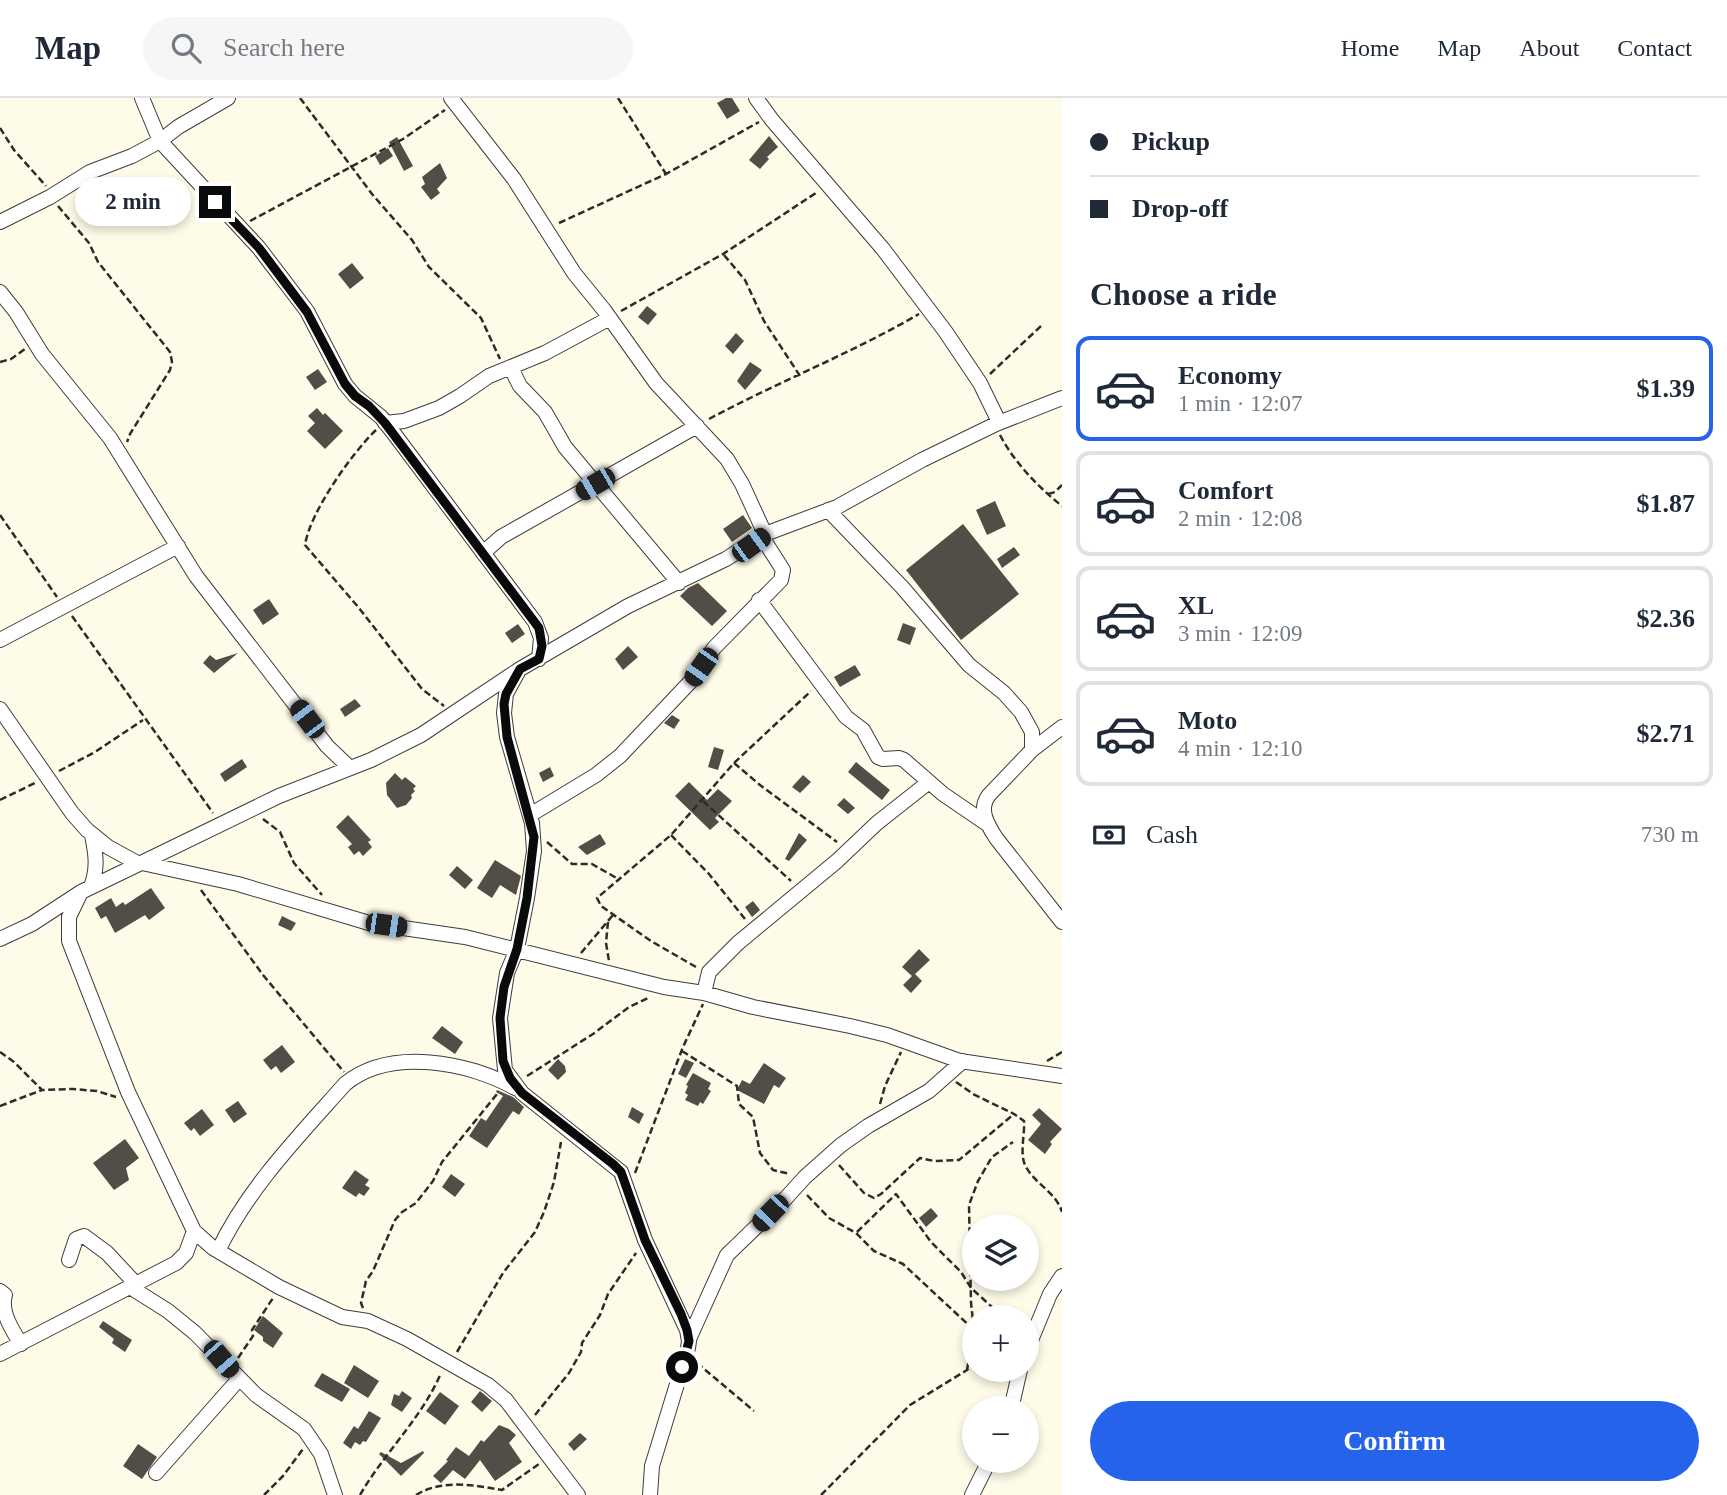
<!DOCTYPE html>
<html lang="en">
<head>
<meta charset="utf-8">
<style>
  body { margin:0; font-family:Georgia,serif; background:#f6f6f7; color:#1f2937; height:100vh; display:flex; flex-direction:column; font-size:26px; white-space:nowrap }
  * { box-sizing:border-box; margin:0 }
  p { font-size:23px; color:#747a83 }
  .icon { flex:none; width:38px; height:38px; fill:none; stroke:currentColor; stroke-width:2; stroke-linecap:round; stroke-linejoin:round }
  .map { position:relative; flex:1; overflow:hidden }
  .panel { display:flex; flex-direction:column; background:#fff; width:665px }
  .panel>* { flex:none }
  .guide { display:grid; align-content:center; height:154px; padding:0 28px; background:#fff }
  .fabs { position:absolute; left:962px; top:1116px; display:grid; gap:14px }
  .fabs a { display:grid; place-items:center; width:77px; height:77px; border-radius:50%; background:#fff; box-shadow:0 4px 10px #0003; font-size:35px }
  .end { position:absolute; width:32px; height:32px; margin:-16px; border:9px solid #0a0a0a; background:#fff; box-shadow:0 0 0 4px #fff }
  .from { border-radius:50% }
  .bubble { position:absolute; height:49px; border-radius:24px; background:#fff; box-shadow:0 4px 10px #0003; font-size:23px; font-weight:700; line-height:49px; text-align:center }
  .car { position:absolute; width:21px; height:42px; margin:-21px -10px; border-radius:9px; box-shadow:0 0 5px 2px #0007; background:linear-gradient(#222 24%,#8ab4d8 0 40%,#222 0 76%,#8ab4d8 0 86%,#222 0) }
  .guide b { display:flex; align-items:center; gap:24px; height:66px; font-size:26px }
  .guide b+b { border-top:2px solid #e0e1e3 }
  .guide i { width:18px; height:18px; background:#1f2937 }
  ul { padding:0; list-style:none }
  li { display:flex; align-items:center; gap:21px; height:105px; margin:0 14px 10px; padding:0 14px; border:4px solid #e0e1e3; border-radius:14px }
  li div { flex:1 }
  li b { display:block; font-size:26px }
  li em { font-style:normal; font-weight:700 }
  li.on { border-color:#2563eb }
  li>.icon { width:63px; height:63px; stroke-width:1.5 }
  h2 { padding:0 28px; font-size:32px; line-height:84px }
  .pay { display:flex; align-items:center; gap:18px; height:77px; padding:0 28px; font-size:26px }
  .pay p { margin-inline-start:auto }
  .primary-button { display:flex; gap:14px; margin-top:auto; padding:14px 28px }
  .primary-button a { flex:1; height:80px; border-radius:42px; background:#2563eb; color:#fff; font-size:28px; font-weight:700; line-height:80px; text-align:center }
  header { display:flex; align-items:center; gap:42px; box-sizing:border-box; height:98px; padding:0 35px; background:#fff; border-bottom:2px solid #e0e1e3 }
  header strong { font-size:33px }
  nav { display:flex; gap:38px; margin-inline-start:auto; font-size:24px }
  .search { width:490px; height:63px; background:#f6f6f7; display:flex; align-items:center; gap:18px; box-sizing:border-box; padding:0 24px; border-radius:38px; color:#747a83; font-size:26px }
  main { display:flex; flex:1; min-height:0 }
  .map>svg:first-child { display:block }
  .building { fill:#524d47 }
  .lines { fill:none; stroke-linecap:round; stroke-linejoin:round }
  .minor-casing { stroke:#3d3d3d; stroke-width:16 }
  .path { stroke:#2c2c2c; stroke-width:2.5; stroke-dasharray:7 3.5; stroke-linecap:butt }
  .minor { stroke:#fff; stroke-width:14 }
  .route { stroke:#0a0a0a; stroke-width:9 }
</style>
</head>
<body>
<header>
<strong>Map</strong>
<div class="search"><svg class="icon" aria-label="search" viewBox="0 0 24 24"><circle cx="10" cy="10" r="6"/><path d="M15 15l6 6"/></svg>Search here</div>
<nav><a>Home</a><a>Map</a><a>About</a><a>Contact</a></nav>
</header>
<main>
<div class="map">
<svg width="1062" height="1397" viewBox="0 0 1062 1397">
  <rect width="100%" height="100%" fill="#fefce8"/>
  <!-- building -->
  <path class="building" d="M726 0H732L740 13 727 21 717 5Z
    M769 38 778 49 767 59 769 61 760 71 749 62Z
    M397 39 413 68 404 73 389 44Z
    M388 50 393 58 380 67 375 58Z
    M440 65 447 80 437 91 440 95 431 102 421 89 425 86 422 79Z
    M352 165 364 180 350 191 338 176Z
    M647 208 657 216 648 227 638 219Z
    M736 235 744 243 733 256 725 248Z
    M750 264 762 272 745 292 737 283Z
    M318 271 327 284 315 292 306 279Z
    M317 310 323 317 325 315 343 333 325 351 307 333 315 325 308 318Z
    M995 403 1006 428 987 437 976 412Z
    M743 417 752 430 732 444 723 431Z
    M963 426 1019 496 961 542 906 472Z
    M1014 449 1020 457 1002 470 997 461Z
    M698 485 727 513 712 528 680 498 688 490Z
    M269 501 279 516 263 527 253 512Z
    M903 525 916 530 910 547 897 542Z
    M518 526 525 536 512 545 505 535Z
    M628 548 638 559 623 572 615 561Z
    M238 555 214 575 203 565 210 557 216 562Z
    M855 567 861 577 840 589 834 579Z
    M355 601 361 608 345 619 340 611Z
    M672 617 680 622 674 631 664 625Z
    M714 649 724 652 718 672 708 669Z
    M242 661 247 669 225 684 220 676Z
    M856 664 890 692 882 702 848 674Z
    M550 669 554 678 543 684 539 675Z
    M395 675 402 682 405 679 416 688 413 691 415 693 411 697 412 700 406 707 397 710 387 697 386 685Z
    M803 677 811 684 800 695 792 689Z
    M689 684 707 702 718 691 732 703 715 720 719 724 710 732 675 698Z
    M844 700 855 710 848 716 837 707Z
    M348 717 371 742 368 744 372 749 363 758 359 753 354 757 348 749 352 746 336 729Z
    M799 735 807 742 789 763 785 761Z
    M600 736 606 746 587 757 578 749Z
    M495 762 521 778 516 797 500 787 492 800 477 790Z
    M457 768 473 782 465 791 449 777Z
    M151 790 165 810 149 822 145 817 115 835 106 818 101 821 95 810 111 800 116 809 123 804 125 807Z
    M753 803 760 812 752 819 745 809Z
    M282 818 296 825 291 833 278 827Z
    M919 851 930 862 915 876 922 883 911 895 903 887 912 878 902 869Z
    M442 928 463 944 455 956 432 940Z
    M282 947 295 964 281 975 276 968 271 972 263 962Z
    M558 961 565 968 566 974 558 982 548 972Z
    M685 961 694 965 686 980 678 976Z
    M764 965 786 980 779 990 774 987 764 1006 737 992 742 982 750 986Z
    M693 975 711 985 708 991 711 993 703 1006 700 1004 698 1008 685 1002 688 997 685 995 688 988 686 987Z
    M497 992 513 999 524 1009 519 1017 513 1013 487 1050 469 1038 481 1020 486 1023 503 998 496 994Z
    M238 1003 247 1016 234 1025 225 1012Z
    M632 1009 644 1016 639 1026 628 1019Z
    M1039 1010 1062 1031 1050 1044 1052 1046 1045 1056 1028 1042 1041 1026 1032 1017Z
    M202 1011 214 1027 200 1038 194 1030 191 1033 184 1025Z
    M125 1041 139 1060 126 1070 129 1082 114 1092 93 1065Z
    M355 1072 369 1082 365 1087 370 1090 364 1098 359 1095 356 1099 342 1090Z
    M451 1076 465 1086 455 1099 442 1089Z
    M931 1110 938 1118 926 1129 919 1120Z
    M263 1218 283 1235 273 1250 263 1243V1239L254 1232Z
    M103 1223 132 1242 125 1254 112 1245 114 1241 99 1229Z
    M354 1267 379 1283 368 1300 344 1285Z
    M322 1275 350 1291 342 1304 314 1288Z
    M402 1293 412 1300 402 1314 391 1307 394 1296 399 1298Z
    M480 1293 492 1303 482 1314 471 1304Z
    M440 1294 459 1308 445 1327 426 1313Z
    M369 1313 381 1320 366 1344 363 1343 360 1347 355 1344 351 1351 343 1345 354 1328 358 1331Z
    M499 1327 509 1331 516 1337 509 1345 522 1364 495 1383 480 1362 465 1381 453 1372 441 1385 433 1378 448 1363 446 1362 456 1349 469 1358 481 1342 484 1344Z
    M580 1335 587 1341 574 1353 568 1346Z
    M138 1346 157 1359 142 1381 123 1368Z
    M423 1353 424 1355 401 1378 379 1356 381 1354 401 1365Z"/>
  <g class="lines">
    <defs>
      <path id="minor" d="M142 0 160 43 259 150 307 213 345 286 355 298 381 319 395 337 535 524 541 540 539 561
        M451 0 514 81 574 175 604 212 656 285 727 361 742 386 765 436
        M756 0 772 22 883 151 945 233 980 285 999 324
        M0 124 50 99 90 74 132 58 160 43 178 29 228 0
        M0 194 16 214 42 256 110 340 196 478 327 648 350 670
        M511 270 520 288 545 314 565 349 679 485
        M385 325 404 323 439 310 460 298 489 278 545 255 610 220
        M828 412 902 489 969 567 1004 595 1021 614 1032 634V652
        M483 455 501 439 697 328
        M759 502 846 619 863 632 878 659 883 661 899 660 904 662 943 696 987 726
        M0 542 178 448
        M519 572 506 596 504 615 507 639 532 725 534 753 527 800 517 851 507 875 500 920 505 972 522 995 621 1074 645 1142 687 1232 689 1243 688 1250 652 1368 650 1397
        M0 611 72 715 87 732 108 749 139 766
        M1062 629 1032 652 989 697C978 711 987 726 996 740L1062 824
        M530 717 596 677 620 658 692 582 714 550 781 482 783 472 762 439
        M142 765 238 786 369 825 465 839 664 889 704 895 753 909 850 928 887 937 960 963 1062 978
        M91 789C98 770 96 757 92 737
        M80 796 69 819V843L128 994 194 1133 213 1150 279 1189 342 1219 368 1223 407 1241 488 1287 506 1302 578 1397
        M0 841 32 826 81 794 139 766 279 698 371 662 421 637 520 571 628 508 726 461 765 436 837 409 922 362 996 326 1062 300
        M704 895 709 874 738 845 837 763 877 725 929 684
        M218 1153C248 1090 298 1039 345 986 390 949 469 964 515 990
        M69 1162 76 1141 84 1138 107 1155 136 1186
        M130 1189 168 1213 195 1235 256 1297 304 1331 321 1356 335 1397
        M0 1193 5 1197C0 1213 12 1232 21 1246
        M689 1241 727 1157 786 1100 805 1079 841 1047 868 1028 929 993 963 963
        M1027 1252 1050 1196 1062 1178
        M0 1256 176 1165 186 1155 194 1133
        M1011 1311 1020 1272
        M156 1375 239 1281
        M972 1397 989 1363"/>
    </defs>
    <!-- minor casing -->
    <use href="#minor" class="minor-casing"/>
    <!-- path -->
    <path class="path" d="M300 0 372 96 412 142 429 169 481 220 500 261
      M618 0 666 76
      M0 30 14 52 46 88
      M58 108 89 145 98 164 170 254 172 264 170 272 130 336 127 344
      M250 123 403 41 445 12
      M559 125 666 76 759 24
      M724 157 745 182 764 223 800 278
      M621 213 723 156 816 95
      M0 264 11 261 25 251
      M990 276 1041 228
      M709 321C778 284 850 256 919 216
      M376 332C352 355 310 414 305 447L359 510 422 591 444 608
      M1000 337C1014 364 1038 389 1062 408
      M1048 396 1055 394 1062 387
      M0 417 57 499
      M72 518 213 715
      M734 665 760 687 837 744
      M59 673 95 654 143 622
      M0 702 35 685
      M703 703 791 783
      M263 721 280 734 294 765 322 797
      M671 737 709 776 745 821
      M547 744 572 766H592L620 782
      M201 792 263 877 344 974
      M608 824 606 845 609 863
      M581 855 613 817
      M696 869 651 843 601 808 597 800 671 737 734 665 811 593
      M682 953 737 988 739 1006 753 1019 760 1055 773 1072 790 1076
      M0 954 14 964 42 992 73 991 97 993 116 999
      M1047 963 1062 954
      M527 978 593 936 629 909 650 899
      M956 984 973 996 1014 1016 1024 1023C1025 1037 1019 1057 1026 1069 1036 1087 1056 1094 1062 1114
      M880 1006 885 988 901 954
      M0 1008 42 992
      M839 1067 864 1095 874 1100 881 1096 920 1060 934 1063 959 1062 1014 1016
      M635 1075 683 949 703 906
      M807 1097 829 1120 856 1135 874 1153 903 1166 974 1232
      M857 1134 896 1096 931 1144 961 1174 971 1190 992 1209
      M363 1210 361 1205 366 1183 373 1173 395 1122 402 1114 416 1105 433 1083 442 1064 497 996
      M457 1254 503 1175 535 1134 544 1114 554 1084 561 1044
      M238 1260 253 1238 252 1232 273 1200
      M697 1265 754 1313
      M967 1272 974 1232 971 1205 969 1107 978 1083 992 1059 1013 1044
      M535 1317 569 1275 581 1254 582 1245 600 1217 608 1196 636 1155
      M264 1397 283 1378 303 1351
      M360 1397C384 1355 422 1320 441 1275
      M416 1397C442 1381 473 1387 502 1392L539 1366
      M821 1397 910 1307 967 1272 975 1263"/>
    <!-- minor -->
    <use href="#minor" class="minor"/>
  </g>
  <g class="lines">
    <!-- route -->
    <path class="route" d="M215 104 259 150 307 214 345 286 355 298 369 308 385 325 539 530 542 548 539 561 520 571 506 596 504 606 507 639 534 739 527 800 517 851 504 889 500 920 503 963 510 980 522 995 613 1066 621 1074 645 1142 681 1216 687 1232 689 1243 682 1269"/>
  </g>
</svg>
<div class="fabs">
<a><svg class="icon" aria-label="layers" viewBox="0 0 24 24"><path d="M12 4l9 5-9 5-9-5zM3 14l9 5 9-5"/></svg></a>
<a>+</a>
<a>−</a>
</div>
<i class="end from" style="left:682px;top:1269px"></i>
<i class="end" style="left:215px;top:104px"></i>
<div class="bubble" style="left:75px;top:79px;width:116px">2 min</div>
<i class="car" style="left:595px;top:386px;rotate:240deg"></i>
<i class="car" style="left:751px;top:447px;rotate:54deg"></i>
<i class="car" style="left:701px;top:569px;rotate:215deg"></i>
<i class="car" style="left:307px;top:621px;rotate:323deg"></i>
<i class="car" style="left:386px;top:827px;rotate:98deg"></i>
<i class="car" style="left:770px;top:1115px;rotate:224deg"></i>
<i class="car" style="left:221px;top:1261px;rotate:139deg"></i>
</div>
<section class="panel">
<div class="guide">
<b><i class="from"></i>Pickup</b>
<b><i></i>Drop-off</b>
</div>
<h2>Choose a ride</h2>
<ul>
<li class="on"><svg class="icon" aria-label="car" viewBox="0 0 24 24"><path d="M5 17H2v-5l4-1 3-4h7l3 4 3 1v5h-3M9 17h6M6 11h13"/><circle cx="7" cy="17" r="2"/><circle cx="17" cy="17" r="2"/></svg><div><b>Economy</b><p>1 min · 12:07</p></div><em>$1.39</em></li>
<li><svg class="icon" aria-label="car" viewBox="0 0 24 24"><path d="M5 17H2v-5l4-1 3-4h7l3 4 3 1v5h-3M9 17h6M6 11h13"/><circle cx="7" cy="17" r="2"/><circle cx="17" cy="17" r="2"/></svg><div><b>Comfort</b><p>2 min · 12:08</p></div><em>$1.87</em></li>
<li><svg class="icon" aria-label="car" viewBox="0 0 24 24"><path d="M5 17H2v-5l4-1 3-4h7l3 4 3 1v5h-3M9 17h6M6 11h13"/><circle cx="7" cy="17" r="2"/><circle cx="17" cy="17" r="2"/></svg><div><b>XL</b><p>3 min · 12:09</p></div><em>$2.36</em></li>
<li><svg class="icon" aria-label="car" viewBox="0 0 24 24"><path d="M5 17H2v-5l4-1 3-4h7l3 4 3 1v5h-3M9 17h6M6 11h13"/><circle cx="7" cy="17" r="2"/><circle cx="17" cy="17" r="2"/></svg><div><b>Moto</b><p>4 min · 12:10</p></div><em>$2.71</em></li>
</ul>
<div class="pay"><svg class="icon" aria-label="cash" viewBox="0 0 24 24"><path d="M3 7h18v10H3z"/><circle cx="12" cy="12" r="2"/></svg>Cash<p>730 m</p></div>
<div class="primary-button"><a>Confirm</a></div>
</section>
</main>
</body>
</html>
